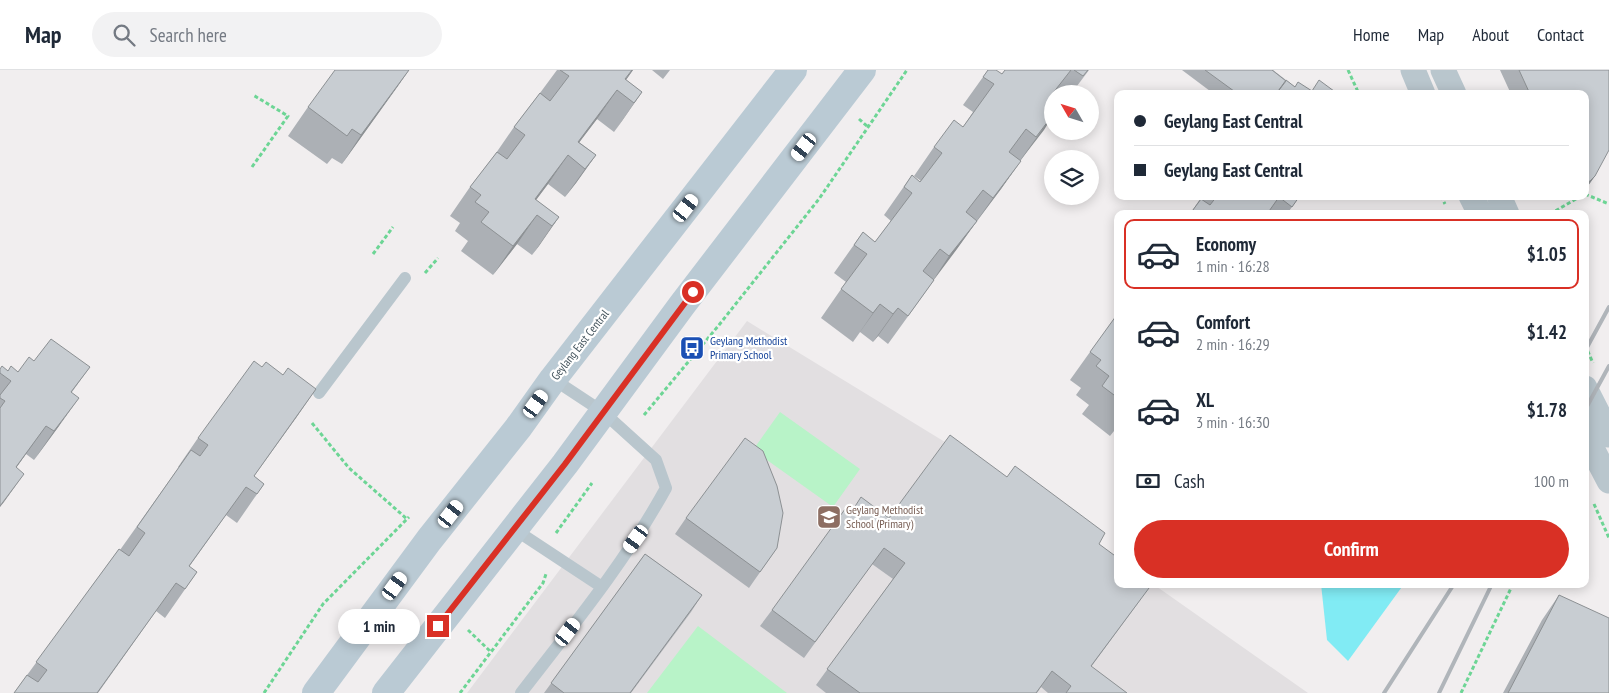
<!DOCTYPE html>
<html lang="en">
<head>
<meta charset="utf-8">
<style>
  body { margin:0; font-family:"PT Sans Narrow",sans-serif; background:#f2f2f3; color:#1f2937; height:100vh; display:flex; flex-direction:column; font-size:19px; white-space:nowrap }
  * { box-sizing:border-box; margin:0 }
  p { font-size:16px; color:#747a83 }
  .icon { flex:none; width:28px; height:28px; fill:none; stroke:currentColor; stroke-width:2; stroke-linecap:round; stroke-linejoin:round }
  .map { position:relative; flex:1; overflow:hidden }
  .panel { position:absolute; left:1114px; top:140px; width:475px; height:378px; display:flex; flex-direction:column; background:#fff; border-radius:10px; box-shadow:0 2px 12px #0003 }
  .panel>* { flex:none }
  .guide { position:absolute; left:1114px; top:20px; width:475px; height:110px; border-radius:10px; box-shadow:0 2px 12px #0003; display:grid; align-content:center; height:110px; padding:0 20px; background:#fff }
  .needle { width:32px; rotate:309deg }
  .buttons { position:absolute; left:1044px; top:15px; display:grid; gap:10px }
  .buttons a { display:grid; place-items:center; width:55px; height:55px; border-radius:50%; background:#fff; box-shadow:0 2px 12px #0003; font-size:25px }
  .end { position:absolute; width:22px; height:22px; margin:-11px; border:6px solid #d93025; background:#fff; box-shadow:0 0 0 2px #fff }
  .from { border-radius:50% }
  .bubble { position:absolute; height:35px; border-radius:18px; background:#fff; box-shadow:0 2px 12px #0003; font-size:16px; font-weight:700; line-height:35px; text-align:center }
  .car { position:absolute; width:15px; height:30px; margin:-15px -8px; border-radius:6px; box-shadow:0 0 4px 1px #0007; background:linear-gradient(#fff 24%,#345 0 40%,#fff 0 76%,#345 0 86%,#fff 0) }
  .guide b { display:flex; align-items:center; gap:18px; height:48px; font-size:19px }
  .guide b+b { border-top:1px solid #e0e1e3 }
  .guide i { width:12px; height:12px; background:#1f2937 }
  ul { padding:9px 0 0; list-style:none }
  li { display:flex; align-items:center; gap:15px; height:70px; margin:0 10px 8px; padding:0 10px; border:2px solid transparent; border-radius:10px }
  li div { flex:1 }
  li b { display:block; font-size:19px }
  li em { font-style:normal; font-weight:700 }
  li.on { border-color:#d93025 }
  li>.icon { width:45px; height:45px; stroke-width:1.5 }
  .pay { display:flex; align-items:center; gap:12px; height:55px; padding:0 20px; font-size:19px }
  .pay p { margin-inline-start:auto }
  .action { display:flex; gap:10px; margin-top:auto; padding:10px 20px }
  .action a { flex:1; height:58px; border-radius:30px; background:#d93025; color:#fff; font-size:20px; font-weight:700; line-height:58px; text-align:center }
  header { display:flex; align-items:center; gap:30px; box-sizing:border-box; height:70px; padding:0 25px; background:#fff; border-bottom:1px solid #e0e1e3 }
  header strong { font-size:24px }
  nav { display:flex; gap:28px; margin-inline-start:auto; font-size:18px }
  .search { width:350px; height:45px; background:#f2f2f3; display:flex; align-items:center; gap:12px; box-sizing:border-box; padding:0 18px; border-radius:28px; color:#747a83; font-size:19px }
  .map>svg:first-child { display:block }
  .education { fill:#e2dfe1 }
  .green { fill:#b8f3c8 }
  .water { fill:#81ebf4 }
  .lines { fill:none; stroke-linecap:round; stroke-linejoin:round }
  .path { stroke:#6dd595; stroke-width:3; stroke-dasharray:4 2.5; stroke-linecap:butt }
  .service { stroke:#b9c6cd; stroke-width:12 }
  .minor { stroke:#b9c6cd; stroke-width:25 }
  .secondary { stroke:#bacad4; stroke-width:28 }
  .rail { stroke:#b0b5ba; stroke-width:4 }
  .wall { fill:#acb0b5 }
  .shaded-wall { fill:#8c9093 }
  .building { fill:#c8cdd2; stroke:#8c9093 }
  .route { stroke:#d93025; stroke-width:6 }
  .labels { text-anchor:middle; stroke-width:4.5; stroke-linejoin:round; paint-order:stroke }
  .transit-label { font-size:12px; fill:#164399; stroke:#fff; text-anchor:start }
  .street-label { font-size:12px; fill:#45555e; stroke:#fff }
  .education-label { font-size:12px; fill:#785e54; stroke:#fff; text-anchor:start }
</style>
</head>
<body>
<header>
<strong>Map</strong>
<div class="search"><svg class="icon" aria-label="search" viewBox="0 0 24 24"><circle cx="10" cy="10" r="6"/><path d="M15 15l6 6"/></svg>Search here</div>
<nav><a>Home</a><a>Map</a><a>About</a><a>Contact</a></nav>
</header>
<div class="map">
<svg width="1609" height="623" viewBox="0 0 1609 623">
  <rect width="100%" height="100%" fill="#f1eeef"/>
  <!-- education -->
  <path class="education" d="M747 251 999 405 1118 514H1153L1308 623H467Z"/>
  <!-- green -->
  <path class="green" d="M780 342 860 399 833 437 753 380Z
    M698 556 787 623H647Z"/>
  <!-- water -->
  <path class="water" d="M1321 514H1404L1348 591 1327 570Z"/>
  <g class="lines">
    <!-- path -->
    <path class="path" d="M1348 0 1359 24
      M859 49 868 57
      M252 97 288 46 253 25
      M1585 124 1609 134
      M1441 126 1445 134
      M1550 144 1581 126
      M373 184 393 157
      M425 203 438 188
      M1585 275 1593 293
      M644 345 719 255 819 129 907 0
      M312 353 349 398 407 449
      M1594 434 1609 468
      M556 463 592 413
      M468 560 491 582
      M264 623 323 534 409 447
      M460 623 543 513 546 504
      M1461 623 1513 514"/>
    <!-- service -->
    <path class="service" d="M319 323 405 208
      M514 459 602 517
      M521 623C572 557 626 491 666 418L656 390 603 342 553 309"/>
    <!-- minor -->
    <path class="minor" d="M1413 0 1423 24
      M1443 0 1454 24
      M1471 126 1480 144
      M1499 126 1507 144
      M1585 318 1609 365
      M1585 365 1609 411"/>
    <!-- secondary -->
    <path class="secondary" d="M316 623 429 470 518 358 553 309 793 0
      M386 623 565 394 682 235 862 0"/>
    <!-- rail -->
    <path class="rail" d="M1585 281 1609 237
      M1585 340 1609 296
      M1384 623 1454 514
      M1439 623 1492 514"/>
  </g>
  <!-- wall -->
  <path class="wall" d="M409 0 342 94 332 88 327 94 288 66 308 37Z
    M557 0H633L626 10 642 22 614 62 597 49 579 72 596 85 576 113 565 127 548 114 536 130 559 147 532 185 517 174 493 205 461 181 468 171 455 161 460 153 450 146 470 117 494 86 514 57 540 23Z
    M652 0H670L663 9Z
    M988 0 1002 4 1005 0H1089L1071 24H1052V47L1021 90 1001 119 934 209V210L914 238 888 274 878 266 873 272 860 262 853 272 821 248 846 212 834 203 863 162 875 172 891 151 884 145 912 105 920 112 921 111 914 106 934 77 963 57 973 42 963 35Z
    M1182 0H1273L1295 17 1312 21 1338 24H1214Z
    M1500 0H1609L1595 106 1585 120V24H1511Z
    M1202 126H1299V127L1287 144H1190Z
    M1118 245V356L1110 366 1082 344 1089 335 1076 325 1081 318 1070 310 1090 282Z
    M34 291 90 297 72 322 59 356 34 390 26 384 16 398 0 437V299L18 302Z
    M262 297 283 305 316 319 254 406 264 414 237 453 226 445 189 497 197 502 165 548 156 541 98 623H14L119 479 120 480 179 397H178L198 368Z
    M854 438 889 448 1099 474 1141 529 1091 597 1127 623H1048L1041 617 1037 623H826L816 615 893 509 872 494 804 588 760 556 772 540Z
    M686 448 777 478 749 518 675 464Z
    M645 484 702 525 691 542 631 623H544Z
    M1559 525 1609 623H1503L1542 550Z"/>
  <!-- shaded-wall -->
  <path class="shaded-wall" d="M409 0 398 16 342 94 361 65Z
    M632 0H633L618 21H617Z
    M617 20 597 49 569 86 578 72Z
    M642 22 622 51 614 62 634 33Z
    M1052 46V47L1044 60 1016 96Z
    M568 85 548 114 515 158 535 129Z
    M596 85 576 113 565 127 585 99Z
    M1021 91 1001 119 973 156 993 128Z
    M1595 106 1585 120V113Z
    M1567 126H1580L1579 128 1572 130 1565 129Z
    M537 145 517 174 493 205 513 176Z
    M559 147 539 176 532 185 552 156Z
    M977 151 957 179 930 215 949 186Z
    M880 234 860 262 853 272 873 243Z
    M898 238 878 266 873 272 893 244Z
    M316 319 296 348 246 417Z
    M79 328 59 356 34 390 54 361Z
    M46 356 26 384 0 420 16 397Z
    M24 404 4 432 0 437V436Z"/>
  <!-- building -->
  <path class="building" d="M335 0H409L361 65 352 59 347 66 308 37Z
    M560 0H632L625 9 642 22 634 33 617 20 578 72 596 85 585 99 568 85 535 129 559 147 552 156 537 145 513 176 481 152 489 142 475 132 481 125 470 117 497 82 507 89 525 65 514 57 540 23 550 31 569 6Z
    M988 0H996L1002 4 1005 0H1071L1053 23 1054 24H1052V46L1036 67 1026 59 1009 82 1021 91 993 128 983 120 966 142 977 151 949 186 940 179 923 201 934 210 908 246 898 238 893 244 880 234 873 243 841 219 867 184 854 175 863 162 875 172 912 123 904 117 912 105 920 112 942 83 934 77 954 50 963 57 994 14 983 7Z
    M1074 0H1088L1083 6Z
    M1205 0H1272L1286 11 1276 24H1238Z
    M1519 0H1609V80L1595 106 1590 111 1585 113V24H1530Z
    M1286 10 1295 17 1298 12 1312 21 1319 10 1338 24H1276Z
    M1217 126H1299V127L1292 137 1279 127 1267 144H1190L1201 129 1210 135Z
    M1116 246 1118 247V328L1102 316 1109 306 1096 296 1101 290 1090 282Z
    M51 269 90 297 71 322 79 328 54 361 46 356 16 397 24 404 0 436V338L5 331 0 328V325L11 311 0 303V299L2 296 8 301 11 296 18 302 29 287 34 291Z
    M254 291 262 297 266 292 283 305 288 298 316 319 254 406 264 414 257 424 246 417 189 496 197 502 185 519 176 513 97 623H14L27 605 38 612 47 600 36 592 119 479 129 486 145 463 137 457 191 380 200 386 208 375 198 368Z
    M950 365 1007 407 1015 396 1105 463 1099 474 1118 488V514H1152L1091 596 1127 623H1066L1071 616 1052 601 1036 623H860L827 599 905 493 884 478 815 572 772 540 848 435 854 438 861 427 889 448Z
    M745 368 763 381 777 416 783 443 777 478 760 502 686 448Z
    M645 484 702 525 630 623H564L551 613Z
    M1559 525 1609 548V623H1508Z"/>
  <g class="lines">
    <!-- route -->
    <path class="route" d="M438 556 565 394 693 222"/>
  </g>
  <!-- icons -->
  <defs>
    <symbol id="bus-square" viewBox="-11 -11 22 22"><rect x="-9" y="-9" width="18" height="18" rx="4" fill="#1a4fb4" stroke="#fff"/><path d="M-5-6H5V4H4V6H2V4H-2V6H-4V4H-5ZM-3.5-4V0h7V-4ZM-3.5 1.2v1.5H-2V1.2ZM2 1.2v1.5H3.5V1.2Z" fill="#fff"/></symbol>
    <symbol id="school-square" viewBox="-11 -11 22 22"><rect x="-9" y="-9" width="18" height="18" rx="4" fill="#8d6e63" stroke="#fff"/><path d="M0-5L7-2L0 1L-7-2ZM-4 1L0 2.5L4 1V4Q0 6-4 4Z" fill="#fff"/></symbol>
  </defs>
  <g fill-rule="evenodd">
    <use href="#bus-square" x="678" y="264" width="28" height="28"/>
    <use href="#school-square" x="815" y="433" width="28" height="28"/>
  </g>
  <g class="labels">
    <!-- transit labels -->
    <g class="transit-label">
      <text x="710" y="275">Geylang Methodist<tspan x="710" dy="14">Primary School</tspan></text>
    </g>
    <!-- street labels -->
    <g class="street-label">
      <text transform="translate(580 275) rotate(-52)" y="4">Geylang East Central</text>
    </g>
    <!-- education labels -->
    <g class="education-label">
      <text x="846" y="444">Geylang Methodist<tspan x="846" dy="14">School (Primary)</tspan></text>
    </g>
  </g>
</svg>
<div class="buttons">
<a><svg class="needle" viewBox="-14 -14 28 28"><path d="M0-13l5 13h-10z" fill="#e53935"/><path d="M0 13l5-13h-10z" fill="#747a83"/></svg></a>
<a><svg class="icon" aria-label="layers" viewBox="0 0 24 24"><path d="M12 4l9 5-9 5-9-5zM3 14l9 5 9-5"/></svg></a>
</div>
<i class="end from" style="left:693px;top:222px"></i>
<i class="end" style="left:438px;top:556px"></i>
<div class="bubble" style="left:338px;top:539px;width:82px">1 min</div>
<i class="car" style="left:804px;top:77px;rotate:217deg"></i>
<i class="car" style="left:686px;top:138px;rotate:38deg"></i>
<i class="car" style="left:536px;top:334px;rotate:36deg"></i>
<i class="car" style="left:451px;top:444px;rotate:38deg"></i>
<i class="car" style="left:636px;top:469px;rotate:216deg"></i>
<i class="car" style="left:395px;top:516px;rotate:36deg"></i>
<i class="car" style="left:568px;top:562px;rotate:37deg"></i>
<div class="guide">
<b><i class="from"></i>Geylang East Central</b>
<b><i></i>Geylang East Central</b>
</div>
<section class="panel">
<ul>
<li class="on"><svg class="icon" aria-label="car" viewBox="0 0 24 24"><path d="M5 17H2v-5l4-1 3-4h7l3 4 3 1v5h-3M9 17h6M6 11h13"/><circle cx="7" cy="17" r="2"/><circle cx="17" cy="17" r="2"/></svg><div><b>Economy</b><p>1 min · 16:28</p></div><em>$1.05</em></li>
<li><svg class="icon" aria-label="car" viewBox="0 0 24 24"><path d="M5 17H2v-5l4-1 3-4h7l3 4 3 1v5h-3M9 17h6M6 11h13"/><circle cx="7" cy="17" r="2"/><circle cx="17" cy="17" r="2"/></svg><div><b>Comfort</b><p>2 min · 16:29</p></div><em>$1.42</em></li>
<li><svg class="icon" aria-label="car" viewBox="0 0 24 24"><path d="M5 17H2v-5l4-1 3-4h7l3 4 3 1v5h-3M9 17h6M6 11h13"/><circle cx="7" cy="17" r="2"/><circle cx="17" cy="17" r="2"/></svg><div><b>XL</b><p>3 min · 16:30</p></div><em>$1.78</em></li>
</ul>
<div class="pay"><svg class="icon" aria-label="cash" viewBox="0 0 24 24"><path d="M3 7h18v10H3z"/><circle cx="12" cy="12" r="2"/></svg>Cash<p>100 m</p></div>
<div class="action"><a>Confirm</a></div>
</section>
</div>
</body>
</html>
